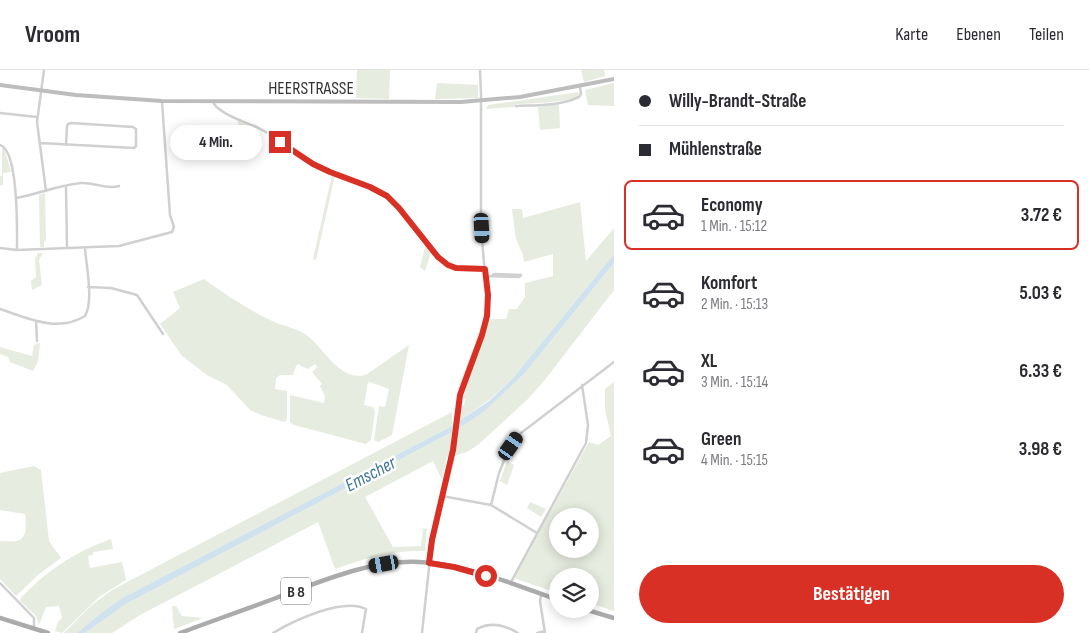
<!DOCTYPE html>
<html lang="de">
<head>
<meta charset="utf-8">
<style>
  body { margin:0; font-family:"Sofia Sans Condensed",sans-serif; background:#f7f7f7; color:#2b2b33; height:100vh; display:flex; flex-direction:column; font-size:19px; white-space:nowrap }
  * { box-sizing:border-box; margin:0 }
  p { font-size:16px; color:#7c7c81 }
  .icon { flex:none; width:28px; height:28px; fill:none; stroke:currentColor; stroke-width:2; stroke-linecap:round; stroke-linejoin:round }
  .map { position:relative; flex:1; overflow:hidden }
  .details { display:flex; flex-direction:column; background:#fff; width:475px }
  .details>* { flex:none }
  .banner { display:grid; align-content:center; height:110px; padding:0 25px; background:#fff }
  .fabs { position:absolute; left:549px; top:438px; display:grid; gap:10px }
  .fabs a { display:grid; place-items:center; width:50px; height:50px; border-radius:50%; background:#fff; box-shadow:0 2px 12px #0003; font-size:25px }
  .end { position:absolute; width:22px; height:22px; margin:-11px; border:6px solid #d93025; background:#fff; box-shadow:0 0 0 2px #fff }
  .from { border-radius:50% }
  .bubble { position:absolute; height:35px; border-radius:18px; background:#fff; box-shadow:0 2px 12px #0003; font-size:16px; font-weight:700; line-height:35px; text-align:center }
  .car { position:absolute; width:15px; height:30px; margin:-15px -8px; border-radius:6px; box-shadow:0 0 4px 1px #0007; background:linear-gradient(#222 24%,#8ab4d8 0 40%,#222 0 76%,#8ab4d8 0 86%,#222 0) }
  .banner b { display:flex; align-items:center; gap:18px; height:48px; font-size:19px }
  .banner b+b { border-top:1px solid #e1e1e2 }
  .banner i { width:12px; height:12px; background:#2b2b33 }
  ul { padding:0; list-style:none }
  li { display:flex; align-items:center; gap:15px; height:70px; margin:0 10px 8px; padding:0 15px; border:2px solid transparent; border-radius:8px }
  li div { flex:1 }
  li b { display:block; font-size:19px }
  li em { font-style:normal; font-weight:700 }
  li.selected { border-color:#d93025 }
  li>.icon { width:45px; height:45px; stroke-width:1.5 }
  .button { display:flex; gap:10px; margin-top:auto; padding:10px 25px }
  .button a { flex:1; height:58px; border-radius:30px; background:#d93025; color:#fff; font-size:20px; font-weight:700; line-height:58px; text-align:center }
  header { display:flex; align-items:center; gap:30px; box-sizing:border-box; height:70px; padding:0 25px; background:#fff; border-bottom:1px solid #e1e1e2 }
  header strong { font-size:24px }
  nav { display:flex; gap:28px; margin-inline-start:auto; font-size:18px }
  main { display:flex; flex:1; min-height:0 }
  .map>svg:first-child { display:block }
  .green { fill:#e6ecdf; fill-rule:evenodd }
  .water { fill:#cfe2ee }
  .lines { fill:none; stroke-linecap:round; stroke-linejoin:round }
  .street { stroke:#d0d0d0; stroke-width:2.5 }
  .secondary { stroke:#bdbdbd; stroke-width:4 }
  .primary { stroke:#ababab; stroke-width:4.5 }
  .route { stroke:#d93025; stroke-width:6 }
  .labels { text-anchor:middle; stroke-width:5; stroke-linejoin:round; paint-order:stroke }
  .shield { fill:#fff; stroke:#707070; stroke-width:1 }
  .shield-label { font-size:16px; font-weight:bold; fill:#333 }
  .street-label { font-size:18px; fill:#333; stroke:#fff }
  .water-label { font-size:19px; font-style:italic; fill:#3f7597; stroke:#fff }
</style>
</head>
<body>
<header>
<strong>Vroom</strong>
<nav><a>Karte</a><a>Ebenen</a><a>Teilen</a></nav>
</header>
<main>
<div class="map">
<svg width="614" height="563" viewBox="0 0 614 563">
  <rect width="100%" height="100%" fill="#fff"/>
  <!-- green -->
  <path class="green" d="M357 0H390L389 29 356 28Z
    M581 0H604L605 6 584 12Z
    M437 13 478 15V28L435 29Z
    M614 13V36L588 35 585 20Z
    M579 22 578 27C557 33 537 33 516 34L514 37 486 39 488 35Z
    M559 34 560 58 540 60 538 37Z
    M238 51 250 56 244 75 237 74Z
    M2 77 5 81 11 102 3 103V115H0V106H2Z
    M332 105H335L316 190 313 189Z
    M45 123 46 171H44V177H40L39 125Z
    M580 132 586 191 614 158V184L513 308 489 330 459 351 460 337 464 335 465 329 463 328 466 318H458L483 252 492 249H506L509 239H517L525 227V213L553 206V184L524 192 523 185 516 169 512 139H522L523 148Z
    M426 173 432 180 425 201 420 197Z
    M38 183H43L39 190 42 215 32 220 31 211 36 207 35 189Z
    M614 193V220L544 311 528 329 479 374 467 382 448 388 447 385 442 410 433 391 365 427 393 477 421 476 423 458 427 459 425 481C393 480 365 488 335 499L318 452 140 545 112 563H85L126 534 452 362 451 373 457 369 458 359 485 341 524 304Z
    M204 209C225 224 247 239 270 250 282 256 299 258 309 267 325 280 342 314 367 304L409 275 392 365 378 372 374 370 379 336 385 337 389 319C382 317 376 313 368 312L364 335 373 337 375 341 371 370 366 374 294 355 290 352V325L324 333 325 326 320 316 322 314 312 302 317 297 315 294 308 299 301 296 299 294 296 296 293 305H280L276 308 275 319 287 321V350L284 352 261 345 250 340 227 315 207 305 182 286 160 254 180 238 173 222Z
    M40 273 38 291 33 301 10 292 8 287 0 284V277L32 286 34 275Z
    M614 312V541L590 533V506H558L557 523 514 508 589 372 598 375 611 366 605 339V319ZM558 446H590V479H558Z
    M452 342V356L124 527 101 543 77 563H64L92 535 112 520Z
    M507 391 514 395 507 415 500 411Z
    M34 396 41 400 49 471 61 488 38 505 16 526 0 509V471C5 471 12 472 17 471 28 468 26 453 25 444L0 440V403Z
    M530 432 546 439 541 447 527 438Z
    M111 469 113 479 93 482V485L88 486 90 498 122 492 126 510 99 527 62 563 55 561 58 552 62 548 59 536 46 537 39 555 36 546 20 531 21 528C47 500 75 482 111 469Z
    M172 536H176L182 546 203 548 174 559Z"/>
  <!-- water -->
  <path class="water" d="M614 184V193L524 304 485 341 458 359 459 351 489 331 513 308Z
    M452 356V362L126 534 85 563H77L101 543 124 527Z"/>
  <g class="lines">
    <!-- street -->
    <path class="street" d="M44 0 37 52 46 121
      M213 31C215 42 244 52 254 56 280 67 301 90 328 101 341 107 355 110 367 115 395 127 411 153 429 176 435 183 442 194 451 197 460 201 475 199 485 199
      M516 36C537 35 560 36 579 27L581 24 580 17
      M0 43 37 47
      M40 73 134 78 136 76V59L133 57 71 53 68 54 67 56 66 75
      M0 75C19 81 17 162 17 180
      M66 116 67 178
      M16 128C38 124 59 115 81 113 94 112 106 120 119 116
      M0 178 17 180 119 176 172 162 174 157 170 145 162 32
      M486 206 519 207 521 205 494 204 492 206
      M88 217 111 218 137 225 163 264
      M0 239C27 248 58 263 85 246 94 231 86 195 85 178
      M36 251 37 271
      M442 426 491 435 537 463
      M491 435 499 403 507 383 521 363 614 292
      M511 512 586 373 588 355 582 315
      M0 513 34 548V558
      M541 525 540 531 545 563
      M273 563C293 551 343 527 366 539L362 563
      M422 563 432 470 453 380 459 330 483 265 488 239 481 158V24L480 0
      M476 563 477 559C490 552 505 555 518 563
      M537 563 545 561"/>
    <!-- secondary -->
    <path class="secondary" d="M0 15 76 25 162 31 461 32 520 27 614 9"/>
    <!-- primary -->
    <path class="primary" d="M584 539 614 548
      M0 548 48 563
      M180 563C212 551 244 540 276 528 322 511 369 490 419 492 466 494 513 514 558 530"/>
  </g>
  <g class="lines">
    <!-- route -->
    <path class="route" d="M280 72 313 94 330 102 370 117 387 126 399 138 438 187 448 195 456 198 485 199 488 225 487 246 482 265 460 325 453 380 432 470 429 493 454 497 486 506"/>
  </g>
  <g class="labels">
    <!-- shield labels -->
    <rect class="shield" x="281" y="507.5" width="30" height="27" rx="4"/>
    <g class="shield-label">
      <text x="296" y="527">B 8</text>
    </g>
    <!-- street labels -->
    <g class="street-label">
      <text x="311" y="24">HEERSTRASSE</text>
    </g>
    <!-- water labels -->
    <g class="water-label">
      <text transform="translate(370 403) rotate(-28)" y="7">Emscher</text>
    </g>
  </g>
</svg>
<div class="fabs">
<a><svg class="icon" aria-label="locate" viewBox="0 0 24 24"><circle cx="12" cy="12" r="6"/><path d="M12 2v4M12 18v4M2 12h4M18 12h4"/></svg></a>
<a><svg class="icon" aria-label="layers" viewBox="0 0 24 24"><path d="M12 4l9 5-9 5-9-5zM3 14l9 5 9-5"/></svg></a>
</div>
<i class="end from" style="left:486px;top:506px"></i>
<i class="end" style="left:280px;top:72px"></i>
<div class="bubble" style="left:170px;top:55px;width:92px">4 Min.</div>
<i class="car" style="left:482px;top:158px;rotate:177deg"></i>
<i class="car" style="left:511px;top:376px;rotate:35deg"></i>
<i class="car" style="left:384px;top:494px;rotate:260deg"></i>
</div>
<section class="details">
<div class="banner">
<b><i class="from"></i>Willy-Brandt-Straße</b>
<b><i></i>Mühlenstraße</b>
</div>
<ul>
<li class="selected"><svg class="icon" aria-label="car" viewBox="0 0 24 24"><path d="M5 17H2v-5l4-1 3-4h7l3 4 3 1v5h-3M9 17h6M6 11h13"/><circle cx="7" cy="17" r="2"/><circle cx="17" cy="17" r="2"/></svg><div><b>Economy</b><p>1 Min. · 15:12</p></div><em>3.72 €</em></li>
<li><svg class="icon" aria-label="car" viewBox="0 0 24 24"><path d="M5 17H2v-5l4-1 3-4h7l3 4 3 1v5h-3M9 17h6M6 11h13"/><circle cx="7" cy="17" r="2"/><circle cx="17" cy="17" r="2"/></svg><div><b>Komfort</b><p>2 Min. · 15:13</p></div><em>5.03 €</em></li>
<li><svg class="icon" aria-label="car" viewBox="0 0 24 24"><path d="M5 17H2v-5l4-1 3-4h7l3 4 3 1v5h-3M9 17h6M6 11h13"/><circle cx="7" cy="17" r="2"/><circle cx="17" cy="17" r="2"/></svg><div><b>XL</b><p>3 Min. · 15:14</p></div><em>6.33 €</em></li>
<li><svg class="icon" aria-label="car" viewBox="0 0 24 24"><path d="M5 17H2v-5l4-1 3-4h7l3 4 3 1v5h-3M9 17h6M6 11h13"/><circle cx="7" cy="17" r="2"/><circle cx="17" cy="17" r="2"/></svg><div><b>Green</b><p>4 Min. · 15:15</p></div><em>3.98 €</em></li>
</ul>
<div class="button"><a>Bestätigen</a></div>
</section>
</main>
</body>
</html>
